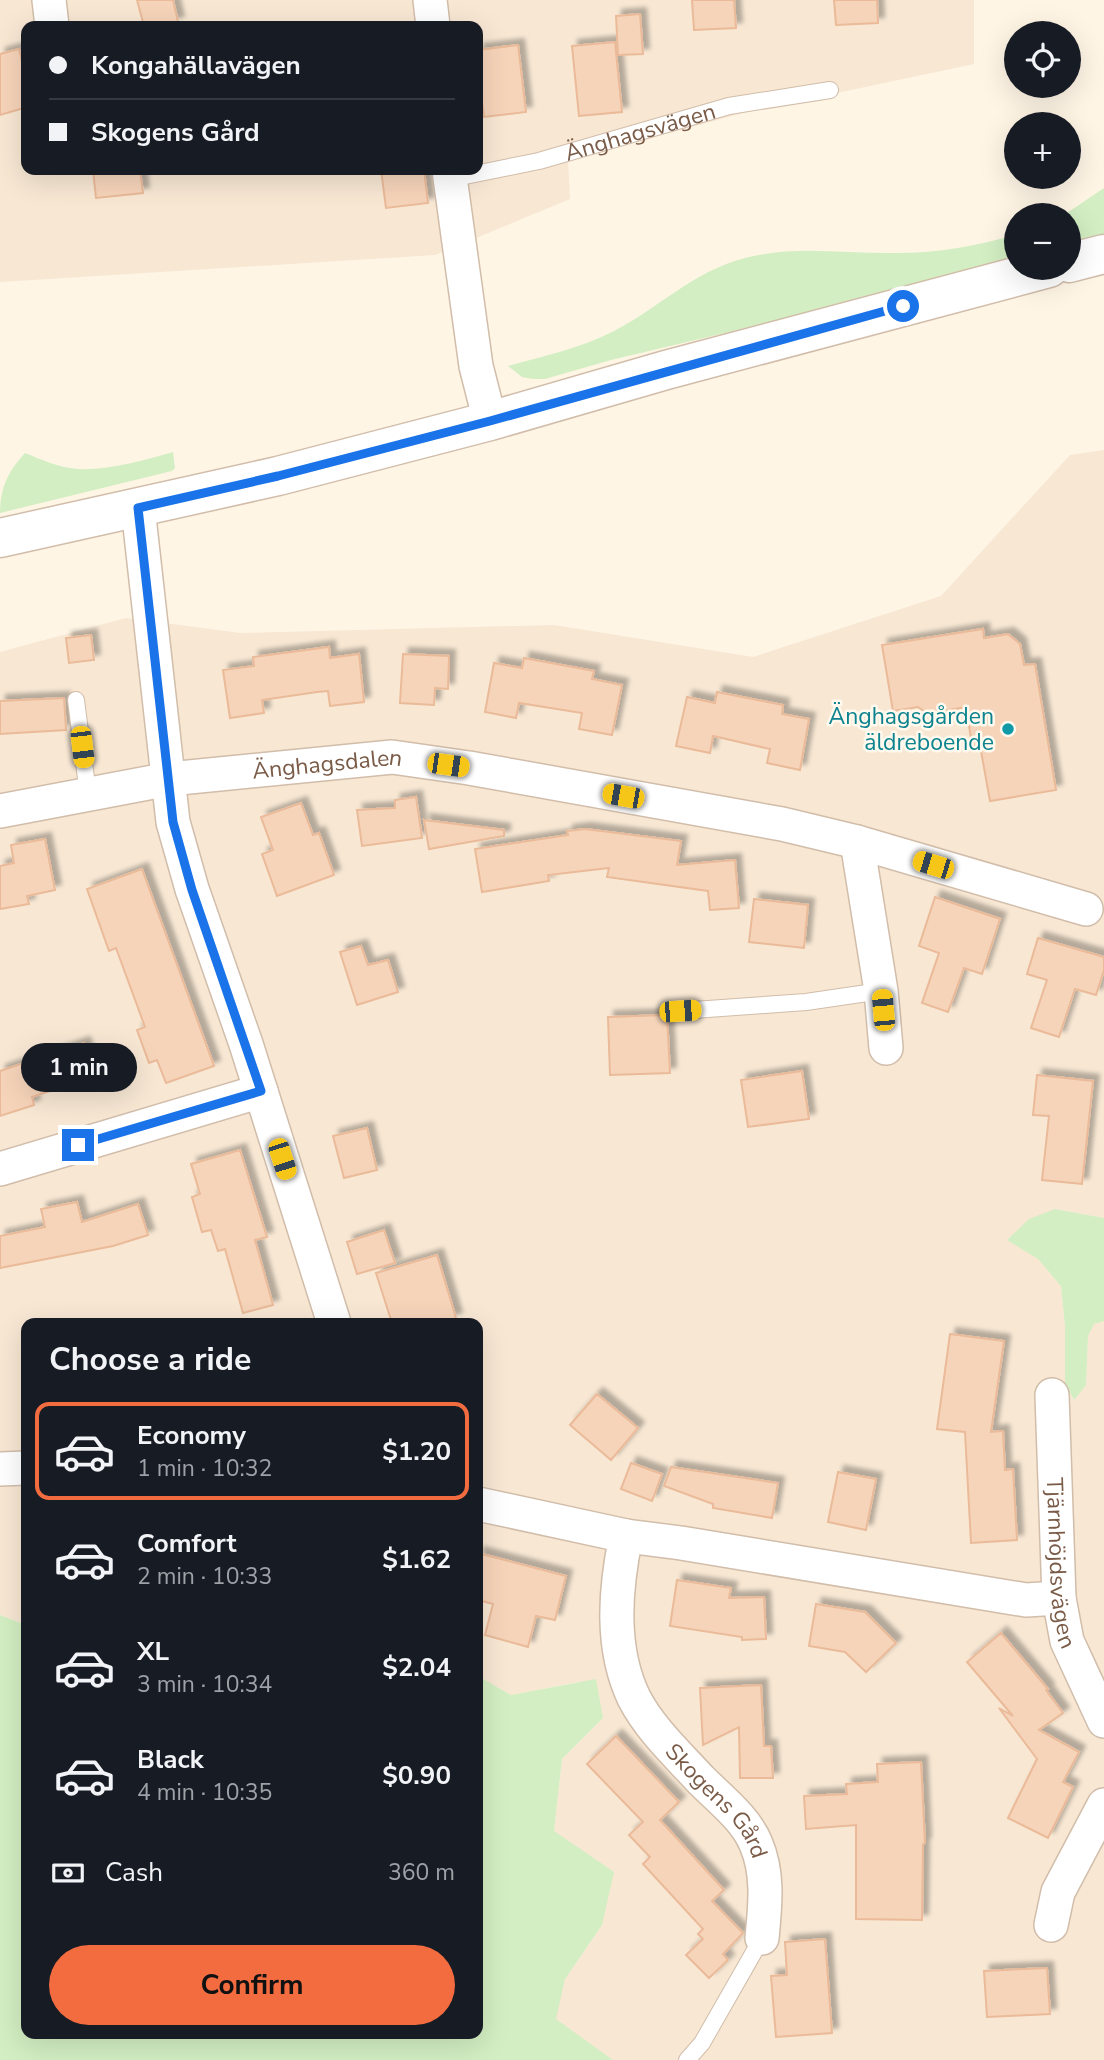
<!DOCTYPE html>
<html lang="en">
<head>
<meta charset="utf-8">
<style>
  body { margin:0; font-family:"Nunito Sans",sans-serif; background:#20242c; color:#f1f3f6; height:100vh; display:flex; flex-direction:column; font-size:26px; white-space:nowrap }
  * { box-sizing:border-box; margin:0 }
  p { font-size:23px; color:#9ea1a6 }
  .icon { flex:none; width:38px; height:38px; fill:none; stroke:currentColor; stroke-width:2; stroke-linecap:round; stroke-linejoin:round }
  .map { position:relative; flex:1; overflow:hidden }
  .details { position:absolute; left:21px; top:1318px; width:462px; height:721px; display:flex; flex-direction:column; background:#171b24; border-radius:14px; box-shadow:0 7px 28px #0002 }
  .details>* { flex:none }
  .guide { position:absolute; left:21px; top:21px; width:462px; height:154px; border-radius:14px; box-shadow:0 7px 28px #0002; display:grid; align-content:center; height:154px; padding:0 28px; background:#171b24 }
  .controls { position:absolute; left:1004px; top:21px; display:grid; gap:14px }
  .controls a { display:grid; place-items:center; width:77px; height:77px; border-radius:50%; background:#171b24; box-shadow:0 7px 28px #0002; font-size:35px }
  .end { position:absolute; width:32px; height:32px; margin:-16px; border:9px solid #1a73e8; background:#fff; box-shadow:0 0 0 4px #fff }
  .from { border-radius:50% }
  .bubble { position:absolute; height:49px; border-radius:24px; background:#171b24; box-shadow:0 7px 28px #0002; font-size:23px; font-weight:700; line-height:49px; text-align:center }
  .car { position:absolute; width:21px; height:42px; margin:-21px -10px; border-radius:9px; box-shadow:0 0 5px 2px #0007; background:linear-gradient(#f5c518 24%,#345 0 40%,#f5c518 0 76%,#345 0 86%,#f5c518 0) }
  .guide b { display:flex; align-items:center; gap:24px; height:66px; font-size:26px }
  .guide b+b { border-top:2px solid #363941 }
  .guide i { width:18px; height:18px; background:#f1f3f6 }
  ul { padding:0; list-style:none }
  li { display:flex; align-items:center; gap:21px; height:98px; margin:0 14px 10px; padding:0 14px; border:4px solid transparent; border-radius:14px }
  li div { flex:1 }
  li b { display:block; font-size:26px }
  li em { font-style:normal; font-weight:700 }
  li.selected { border-color:#f36c40 }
  li>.icon { width:63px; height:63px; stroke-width:1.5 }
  h2 { padding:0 28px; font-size:32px; line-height:84px }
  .pay { display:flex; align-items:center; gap:18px; height:77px; padding:0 28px; font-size:26px }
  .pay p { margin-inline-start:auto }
  .action { display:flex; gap:14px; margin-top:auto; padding:14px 28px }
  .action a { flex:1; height:80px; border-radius:42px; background:#f36c40; color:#111; font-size:28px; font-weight:700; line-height:80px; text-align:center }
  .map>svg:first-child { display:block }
  .residential { fill:#f7e7d3; fill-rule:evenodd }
  .green { fill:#d3eec2 }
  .building { fill:#f6d4ba; stroke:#eaba99; stroke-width:2; filter:url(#shadow) }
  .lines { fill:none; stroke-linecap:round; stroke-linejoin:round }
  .service-casing { stroke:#d1bdaa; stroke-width:18 }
  .minor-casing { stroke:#d1bdaa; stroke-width:36 }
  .tertiary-casing { stroke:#d1bdaa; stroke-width:41 }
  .service { stroke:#fff; stroke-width:16 }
  .minor { stroke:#fff; stroke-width:33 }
  .tertiary { stroke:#fff; stroke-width:38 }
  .route { stroke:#1a73e8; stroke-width:9 }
  .culture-dot { fill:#0f9aa8; stroke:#fff9ee; stroke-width:2.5 }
  .labels { text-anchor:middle; stroke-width:5; stroke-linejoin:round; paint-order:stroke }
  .street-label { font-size:23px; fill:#7a5b47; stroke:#fff9ee }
  .culture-label { font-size:23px; fill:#0d838f; stroke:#fff9ee; text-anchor:end }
</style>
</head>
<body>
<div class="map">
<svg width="1104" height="2060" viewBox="0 0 1104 2060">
  <defs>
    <filter id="shadow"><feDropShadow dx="6" dy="-6" stdDeviation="2" flood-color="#0004"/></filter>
  </defs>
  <rect width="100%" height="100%" fill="#fef5e5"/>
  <!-- residential -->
  <path class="residential" d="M0 0H974V64L747 112 568 160 570 199 435 255 0 282ZM26 26H478V170H26Z
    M1104 450V1218L1055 1209 1007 1239 1038 1259 1061 1286 1073 1400 1086 1385 1088 1336 1094 1324 1104 1321V2060H613L555 2019 565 1979 602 1925 554 1831 562 1759 603 1718 578 1682 511 1695 478 1676V1323H26V1625L0 1615V652L126 618 240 633 554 625 753 657 941 596 1070 455Z"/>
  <!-- green -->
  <path class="green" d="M1104 188V236L1069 245V215H1064Z
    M1017 234V258L742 329 611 360 545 379H533L522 377 508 366C544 356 581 348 614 331 666 304 697 266 759 255 804 246 851 254 897 253 937 253 979 246 1017 234Z
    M173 452 175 468 172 471 0 513C0 488 8 471 25 453 42 460 58 467 77 469 105 471 146 460 173 452Z
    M1055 1209 1104 1218V1321L1094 1324 1088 1336 1086 1385 1074 1400 1065 1383V1326L1061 1286 1038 1259 1007 1240 1029 1219Z
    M0 1615 26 1625V2034H478V1676L511 1695 596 1679 603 1718 562 1759 554 1831 614 1872 602 1925 565 1979 556 2019 613 2060H0Z"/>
  <!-- building -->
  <path class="building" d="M137 0H173L178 22 160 26H144Z
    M692 0H734L736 28 694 30Z
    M834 0H877L878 23 836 25Z
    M640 14 643 54 618 55 616 16Z
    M615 42 622 112 579 116 572 46Z
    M518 45 526 112 484 117 478 70V50Z
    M19 49 26 78 24 108 0 115V54Z
    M93 170H140L143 193 96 198Z
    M381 170H424L428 203 386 208Z
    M983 629 984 638 1008 634 1020 644 1024 665 1035 664 1056 790 990 801 981 751 972 745 966 707 928 714 918 707 893 711 882 645Z
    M91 635 94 660 69 663 66 638Z
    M329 647 330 658 359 654 364 702 330 706 328 691 317 692 262 700 264 713 230 718 223 670 254 666 253 657Z
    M403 654 449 656 448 689 435 688 434 705 400 703Z
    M524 658 594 671 592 679 622 685 612 735 579 729 582 713 519 703 516 718 485 712 494 663 522 668Z
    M717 692 783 705 782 714 809 719 800 770 767 763 770 749 713 736 710 753 676 746 687 697 715 703Z
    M64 698 66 730 0 734V701Z
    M416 797 422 838 362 846 357 810 395 808V800Z
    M301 803 313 835 319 833 334 875 277 896 262 854 273 850 261 817Z
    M424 820 504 830V836L429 849Z
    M585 829 681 841 677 865 735 860 739 908 710 910 708 891 607 877 609 868 548 875 549 881 482 892 475 849 568 835 567 831Z
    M45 839 55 890 27 896 29 904 0 909V866L14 863 11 845Z
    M142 869 214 1066 166 1083 157 1060 149 1063 137 1030 145 1027 116 948 109 951 87 889Z
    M935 897 1000 919 982 974 964 968 948 1012 922 1003 939 953 919 946Z
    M754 899 808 905 804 948 749 942Z
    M1038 938 1104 957V970L1096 995 1075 989 1059 1037 1031 1028 1047 980 1027 974Z
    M361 946 368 965 388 960 398 992 357 1005 340 952Z
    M667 1015 670 1073 610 1075 608 1017Z
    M84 1043 95 1076 32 1097 34 1105 0 1116V1071Z
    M802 1071 809 1119 748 1127 741 1080Z
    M1037 1075 1093 1081 1082 1184 1042 1180 1049 1116 1033 1115Z
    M367 1128 377 1170 344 1178 333 1136Z
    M240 1150 267 1237 255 1240 273 1305 243 1313 225 1249 218 1251 211 1230 202 1232 192 1197 200 1194 191 1164Z
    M77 1202 82 1222 138 1204 148 1235 113 1246 0 1268V1236L45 1227 41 1209Z
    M384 1230 395 1263 357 1274 347 1242Z
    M437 1255 456 1318 439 1323H392L376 1273Z
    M950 1334 1004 1341 991 1432 1003 1431 1005 1470 1013 1469 1017 1540 971 1543 965 1432 937 1429Z
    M597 1394 638 1428 611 1460 570 1425Z
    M631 1463 662 1474 652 1501 621 1489Z
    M671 1467 778 1483 772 1518 713 1508V1504L664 1486Z
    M838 1472 876 1479 866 1530 828 1522Z
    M478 1553 566 1576 555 1620 536 1616 528 1647 485 1635 493 1604 478 1600Z
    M677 1580 731 1588 729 1598 764 1597 766 1639 742 1640V1637L670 1626Z
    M816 1604 865 1612 896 1643 866 1672 845 1652 809 1646Z
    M1001 1633 1048 1689 1046 1690 1063 1713 1039 1730 1079 1752 1063 1782 1073 1787 1048 1838 1008 1818 1037 1759 999 1708 1013 1716 967 1662Z
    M761 1685 764 1746H771L773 1778H740L739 1727 703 1745 700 1688Z
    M616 1736 679 1802 660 1820 724 1890 712 1901 743 1933 723 1954 728 1960 709 1978 686 1955 703 1939 698 1934 703 1929 643 1864 650 1857 629 1835 643 1822 587 1764Z
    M921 1762 925 1843 923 1844 922 1920 856 1919V1825L806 1829 804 1796 847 1794 846 1784 878 1782 877 1764Z
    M825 1939 832 2033 776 2037 771 1976 787 1975 785 1942Z
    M1047 1968 1050 2014 987 2017 984 1971Z"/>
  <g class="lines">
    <defs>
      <g id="service">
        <path id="s1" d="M450 179 539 161 729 106 830 90"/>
        <path d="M76 700 88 794"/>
        <path d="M680 1011 806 1002 881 991"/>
        <path d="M687 2060 702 2043 762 1938"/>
      </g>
      <g id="minor">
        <path d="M49 0 52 26"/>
        <path d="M430 0 433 26"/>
        <path d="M449 170 476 366 490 421"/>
        <path d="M138 508 173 822 192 889 246 1044 334 1323"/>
        <path id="s2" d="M0 811 169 779 392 757 469 768 782 824 857 842 1086 909"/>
        <path d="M857 842 881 991 886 1048"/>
        <path d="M0 1169 261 1091"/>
        <path id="s3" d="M1052 1395 1059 1598 1067 1641 1104 1721"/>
        <path d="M0 1469 26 1468"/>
        <path d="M478 1504 626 1536 681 1543 1026 1600 1059 1598"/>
        <path id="s4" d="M626 1536C615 1589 610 1648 634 1698 650 1729 678 1755 701 1780 720 1799 746 1819 756 1844 769 1874 765 1907 762 1938"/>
        <path d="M1051 1925 1058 1892 1104 1805"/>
      </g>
      <path id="tertiary" d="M1069 263 1104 254
        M0 538 278 476 490 421 666 370 1049 268"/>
    </defs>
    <!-- service casing -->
    <use href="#service" class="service-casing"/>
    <!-- minor casing -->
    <use href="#minor" class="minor-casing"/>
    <!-- tertiary casing -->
    <use href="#tertiary" class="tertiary-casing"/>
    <!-- service -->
    <use href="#service" class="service"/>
    <!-- minor -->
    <use href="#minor" class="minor"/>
    <!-- tertiary -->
    <use href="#tertiary" class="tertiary"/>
  </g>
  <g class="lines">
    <!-- route -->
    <path class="route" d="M78 1145 261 1091 192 890 173 822 138 508 278 476 490 421 903 306"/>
  </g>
  <!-- markers -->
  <circle class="culture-dot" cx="1008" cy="729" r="7"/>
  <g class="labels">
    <!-- street labels -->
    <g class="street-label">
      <text dy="8" stroke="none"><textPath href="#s1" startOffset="196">Änghagsvägen</textPath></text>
      <text dy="8" stroke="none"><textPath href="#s2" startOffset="331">Änghagsdalen</textPath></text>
      <text dy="8" stroke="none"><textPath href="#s3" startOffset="168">Tjärnhöjdsvägen</textPath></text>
      <text dy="8" stroke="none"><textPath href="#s4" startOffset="298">Skogens Gård</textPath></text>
    </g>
    <!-- culture labels -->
    <g class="culture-label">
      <text x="994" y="724">Änghagsgården<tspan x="994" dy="26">äldreboende</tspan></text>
    </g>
  </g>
</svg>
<div class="controls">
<a><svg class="icon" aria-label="locate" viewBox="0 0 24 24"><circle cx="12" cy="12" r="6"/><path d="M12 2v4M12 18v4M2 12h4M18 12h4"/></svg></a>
<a>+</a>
<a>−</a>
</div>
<i class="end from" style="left:903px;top:306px"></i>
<i class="end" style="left:78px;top:1145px"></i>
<div class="bubble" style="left:21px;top:1043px;width:116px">1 min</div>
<i class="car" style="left:82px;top:747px;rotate:173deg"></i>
<i class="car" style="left:448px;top:765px;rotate:98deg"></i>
<i class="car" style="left:623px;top:796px;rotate:280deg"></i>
<i class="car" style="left:933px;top:865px;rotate:287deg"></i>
<i class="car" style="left:883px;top:1010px;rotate:355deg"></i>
<i class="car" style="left:680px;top:1011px;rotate:86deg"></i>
<i class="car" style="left:282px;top:1159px;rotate:162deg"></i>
<div class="guide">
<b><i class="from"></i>Kongahällavägen</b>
<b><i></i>Skogens Gård</b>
</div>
<section class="details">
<h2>Choose a ride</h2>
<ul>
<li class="selected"><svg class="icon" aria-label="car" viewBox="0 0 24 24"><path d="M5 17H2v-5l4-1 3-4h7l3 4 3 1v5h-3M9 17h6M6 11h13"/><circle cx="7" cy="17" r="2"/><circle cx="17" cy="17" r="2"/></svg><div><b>Economy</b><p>1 min · 10:32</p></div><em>$1.20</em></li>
<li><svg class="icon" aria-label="car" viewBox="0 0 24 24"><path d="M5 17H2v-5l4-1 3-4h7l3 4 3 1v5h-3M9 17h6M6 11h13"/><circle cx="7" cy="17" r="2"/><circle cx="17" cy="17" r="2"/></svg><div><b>Comfort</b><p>2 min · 10:33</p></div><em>$1.62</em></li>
<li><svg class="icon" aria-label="car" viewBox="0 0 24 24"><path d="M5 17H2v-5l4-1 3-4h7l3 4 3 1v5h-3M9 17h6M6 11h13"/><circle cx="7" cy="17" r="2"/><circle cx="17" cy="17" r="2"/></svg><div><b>XL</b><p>3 min · 10:34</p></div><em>$2.04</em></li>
<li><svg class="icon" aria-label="car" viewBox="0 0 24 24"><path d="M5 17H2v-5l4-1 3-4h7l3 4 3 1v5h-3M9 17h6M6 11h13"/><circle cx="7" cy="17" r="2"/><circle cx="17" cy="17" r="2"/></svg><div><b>Black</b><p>4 min · 10:35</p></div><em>$0.90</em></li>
</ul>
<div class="pay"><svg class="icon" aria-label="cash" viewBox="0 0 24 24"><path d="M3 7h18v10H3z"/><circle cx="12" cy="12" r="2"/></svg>Cash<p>360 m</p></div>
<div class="action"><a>Confirm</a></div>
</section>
</div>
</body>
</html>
